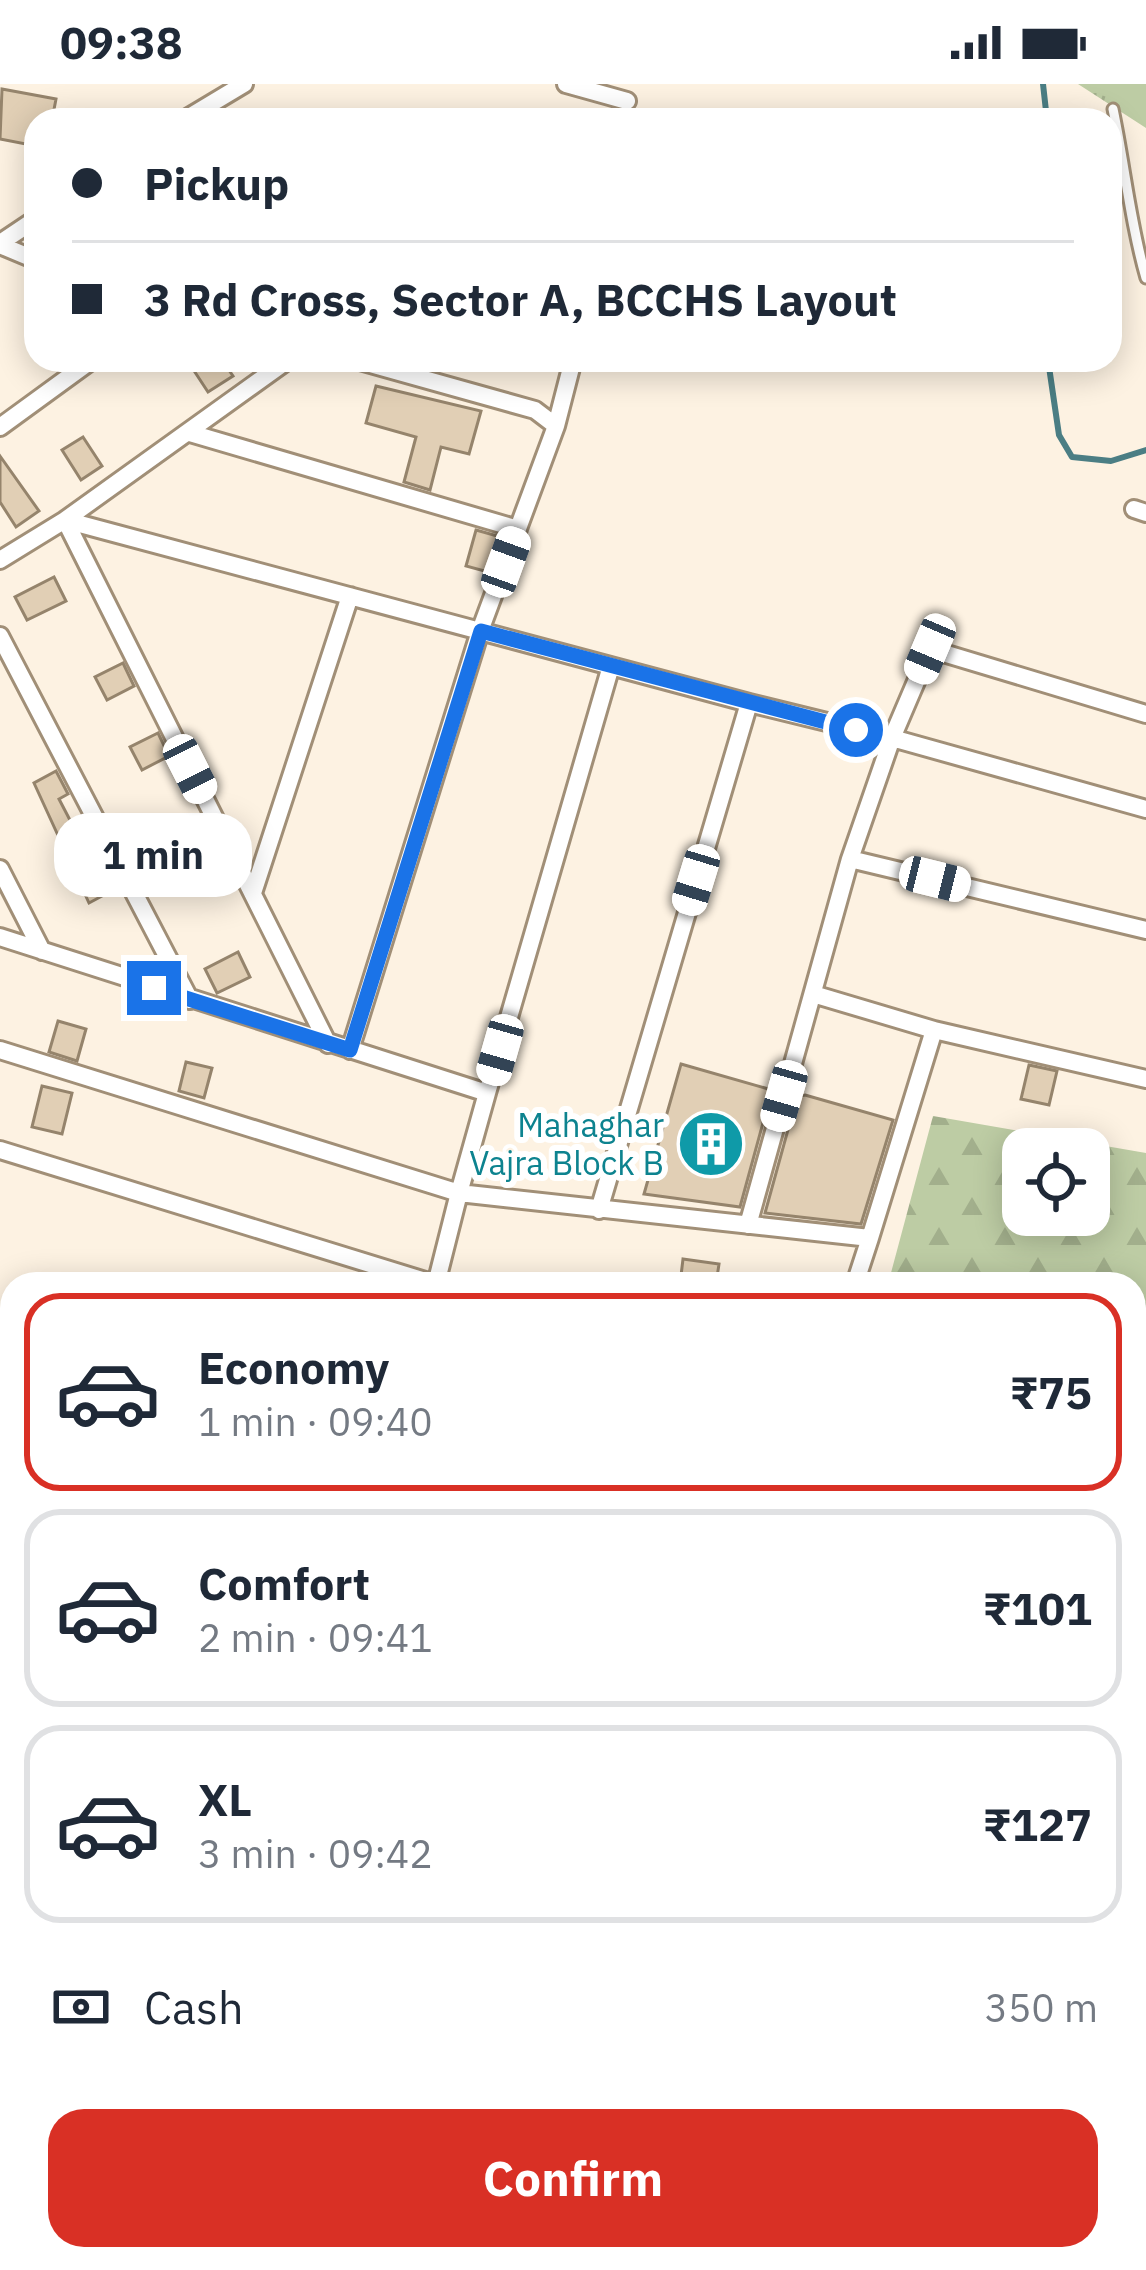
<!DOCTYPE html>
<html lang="en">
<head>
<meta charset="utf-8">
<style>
  body { margin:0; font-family:"IBM Plex Sans",sans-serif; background:#f2f2f3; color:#1f2937; height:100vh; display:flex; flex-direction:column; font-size:45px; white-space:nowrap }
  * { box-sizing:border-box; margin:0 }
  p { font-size:39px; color:#747a83 }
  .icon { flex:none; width:66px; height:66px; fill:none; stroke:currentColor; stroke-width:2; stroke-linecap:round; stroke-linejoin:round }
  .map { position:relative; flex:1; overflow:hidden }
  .sheet { position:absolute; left:0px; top:1188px; width:1146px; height:999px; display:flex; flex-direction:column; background:#fff; border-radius:36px 36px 0 0; box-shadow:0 6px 30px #0003 }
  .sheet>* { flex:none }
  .hud { position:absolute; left:24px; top:24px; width:1098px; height:264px; border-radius:36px; box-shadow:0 6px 30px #0003; display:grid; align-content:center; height:264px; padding:0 48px; background:#fff }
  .fabs { position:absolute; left:1002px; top:1044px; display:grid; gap:24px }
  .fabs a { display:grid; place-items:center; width:108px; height:108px; border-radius:24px; background:#fff; box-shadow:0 6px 30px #0003; font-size:60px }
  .end { position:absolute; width:54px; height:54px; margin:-27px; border:15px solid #1a73e8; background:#fff; box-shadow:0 0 0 6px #fff }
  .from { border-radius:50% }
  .bubble { position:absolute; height:84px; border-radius:36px; background:#fff; box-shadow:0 6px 30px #0003; font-size:39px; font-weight:700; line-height:84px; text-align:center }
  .car { position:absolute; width:36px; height:72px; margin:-36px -18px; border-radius:15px; box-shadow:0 0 9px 3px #0007; background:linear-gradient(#fff 24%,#345 0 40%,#fff 0 76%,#345 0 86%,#fff 0) }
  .hud b { display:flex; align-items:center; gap:42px; height:114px; font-size:45px }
  .hud b+b { border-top:3px solid #e0e1e3 }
  .hud i { width:30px; height:30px; background:#1f2937 }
  ul { padding:21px 0 0; list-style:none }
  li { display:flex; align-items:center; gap:36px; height:198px; margin:0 24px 18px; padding:0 24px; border:6px solid #e0e1e3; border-radius:36px }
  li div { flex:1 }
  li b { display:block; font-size:45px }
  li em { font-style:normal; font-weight:700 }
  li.on { border-color:#d93025 }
  li>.icon { width:108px; height:108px; stroke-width:1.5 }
  .pay { display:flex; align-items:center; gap:30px; height:132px; padding:0 48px; font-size:45px }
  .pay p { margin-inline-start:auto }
  .cta { display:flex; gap:24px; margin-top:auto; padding:24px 48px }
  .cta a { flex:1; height:138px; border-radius:36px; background:#d93025; color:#fff; font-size:48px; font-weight:700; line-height:138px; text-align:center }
  .status { display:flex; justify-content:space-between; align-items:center; height:84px; padding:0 60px; background:#fff; direction:ltr }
  .status svg { height:33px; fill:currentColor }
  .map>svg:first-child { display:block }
  .grass { fill:url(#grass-tufts) }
  .forest { fill:url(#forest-firs); fill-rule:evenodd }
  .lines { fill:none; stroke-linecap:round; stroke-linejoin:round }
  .stream { stroke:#4b7e84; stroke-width:6 }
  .building { fill:#e1cfb5; stroke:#95846c; stroke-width:3 }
  .lane-casing { stroke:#a18f77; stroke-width:15 }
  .street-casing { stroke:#a18f77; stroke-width:22 }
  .secondary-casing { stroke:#a18f77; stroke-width:30 }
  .lane { stroke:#fff; stroke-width:9 }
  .street { stroke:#fff; stroke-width:16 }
  .secondary { stroke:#fff; stroke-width:24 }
  .route { stroke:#1a73e8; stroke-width:15 }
  .labels { text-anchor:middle; stroke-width:12; stroke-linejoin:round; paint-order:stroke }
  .culture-label { font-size:33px; fill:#0d838f; stroke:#fff; text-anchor:end }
</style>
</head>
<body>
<div class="status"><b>09:38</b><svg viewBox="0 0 49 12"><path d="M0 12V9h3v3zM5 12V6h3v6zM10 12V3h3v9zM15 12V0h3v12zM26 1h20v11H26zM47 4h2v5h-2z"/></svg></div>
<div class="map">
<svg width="1146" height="2186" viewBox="0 0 1146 2186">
  <defs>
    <pattern id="grass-tufts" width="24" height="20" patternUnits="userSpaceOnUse" patternTransform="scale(3)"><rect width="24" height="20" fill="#bdcca4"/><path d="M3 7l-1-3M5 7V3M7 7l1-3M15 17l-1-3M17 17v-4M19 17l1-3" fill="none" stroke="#a2af8c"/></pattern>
    <pattern id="forest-firs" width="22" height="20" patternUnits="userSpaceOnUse" patternTransform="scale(3)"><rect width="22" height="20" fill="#bdcca4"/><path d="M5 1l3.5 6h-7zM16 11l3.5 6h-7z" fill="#a2af8c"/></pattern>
  </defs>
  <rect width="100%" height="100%" fill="#fdf2e2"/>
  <!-- grass -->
  <path class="grass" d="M1078 0H1146V44Z
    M849 2175H1001L997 2186H844Z"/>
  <!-- forest -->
  <path class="forest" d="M933 1032 1146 1069V1250L1134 1246V1200H888ZM1023 1065H1089V1131H1023Z"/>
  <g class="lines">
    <!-- stream -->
    <path class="stream" d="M1043 0 1047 36
      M1048 276 1059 351 1072 373 1111 377 1146 366"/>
  </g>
  <!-- building -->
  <path class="building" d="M2 5 56 15 52 36H36V62L0 55Z
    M187 276H222L233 292 208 308Z
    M376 302 481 327 469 370 441 363 430 406 404 398 416 353 366 339Z
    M83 353 102 382 81 396 62 366Z
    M0 372 39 427 16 443 0 418Z
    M476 446 501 453 488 488 466 482Z
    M54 493 66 517 27 536 15 513Z
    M123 579 134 602 107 616 95 593Z
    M158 649 169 672 142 686 130 663Z
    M56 687 68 710 59 715 85 765 94 760 117 804 89 819 34 699Z
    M238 868 250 893 217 909 205 885Z
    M58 937 86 945 77 977 49 968Z
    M186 978 212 984 204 1014 179 1007Z
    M681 980 772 1006 740 1123 644 1110Z
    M1029 981 1057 987 1049 1021 1021 1015Z
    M42 1002 72 1009 62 1050 32 1043Z
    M805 1011 893 1036 861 1140 765 1129 797 1013Z
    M683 1175 719 1180 716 1200H680Z"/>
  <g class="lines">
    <defs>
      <path id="lane" d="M1113 25C1125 82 1130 138 1146 194
        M1134 1584 1139 1565
        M117 2175 151 2186"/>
      <path id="street" d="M566 0 627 17
        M184 36 244 0
        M0 159 36 135
        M0 161 36 176
        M288 276 65 436 328 960
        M556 342 573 276
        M0 343 92 276
        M190 349 518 445
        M1134 425 1146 429
        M0 476 65 436 749 619
        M0 552 190 916
        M850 775 892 654 1146 725
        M0 785 42 867
        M253 809 350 512
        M0 853 487 1009 459 1109 870 1154 934 946 1146 995
        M813 910 934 946
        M0 966 459 1109 436 1200
        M350 966 480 547 556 342 535 326 356 276
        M487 1009 611 582
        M0 1066 435 1200
        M599 1126 749 619 892 654 930 565 1146 630
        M748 1141 850 775 1146 846
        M855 1200 870 1154
        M0 1237 12 1260
        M1134 1257 1146 1236
        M1134 1271 1146 1272
        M1134 1429 1146 1399
        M1134 1449 1146 1461
        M0 1579 12 1602
        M0 1692 12 1688
        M1134 1958 1146 1928
        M0 1963 12 1959
        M0 2027 8 2067
        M1134 2169 1146 2140
        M865 2186 869 2175
        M1040 2186 1045 2175"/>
      <path id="secondary" d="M1134 1763 1146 1766
        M0 1860 12 1856"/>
    </defs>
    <!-- lane casing -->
    <use href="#lane" class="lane-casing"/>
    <!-- street casing -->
    <use href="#street" class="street-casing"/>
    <!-- secondary casing -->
    <use href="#secondary" class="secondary-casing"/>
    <!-- lane -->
    <use href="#lane" class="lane"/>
    <!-- street -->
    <use href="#street" class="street"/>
    <!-- secondary -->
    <use href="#secondary" class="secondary"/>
  </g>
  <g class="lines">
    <!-- route -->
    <path class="route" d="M154 904 350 966 481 547 856 646"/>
  </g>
  <!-- icons -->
  <defs>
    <symbol id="building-disc" viewBox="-11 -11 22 22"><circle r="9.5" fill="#0f9aa8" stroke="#fff"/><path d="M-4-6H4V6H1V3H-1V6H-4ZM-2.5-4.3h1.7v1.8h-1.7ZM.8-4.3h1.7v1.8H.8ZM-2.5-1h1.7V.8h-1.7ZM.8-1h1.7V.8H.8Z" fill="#fff"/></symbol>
  </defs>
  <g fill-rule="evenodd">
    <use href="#building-disc" x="673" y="1022" width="76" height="76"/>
  </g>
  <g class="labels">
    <!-- culture labels -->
    <g class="culture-label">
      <text x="664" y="1053">Mahaghar<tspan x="664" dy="38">Vajra Block B</tspan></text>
    </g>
  </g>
</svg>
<div class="fabs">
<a><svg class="icon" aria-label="locate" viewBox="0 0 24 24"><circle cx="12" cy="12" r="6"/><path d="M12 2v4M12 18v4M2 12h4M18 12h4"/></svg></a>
</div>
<i class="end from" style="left:856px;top:646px"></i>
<i class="end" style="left:154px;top:904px"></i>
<div class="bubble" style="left:54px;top:729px;width:198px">1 min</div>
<i class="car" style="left:506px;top:478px;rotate:20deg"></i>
<i class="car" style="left:930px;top:565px;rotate:203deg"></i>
<i class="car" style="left:190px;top:685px;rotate:153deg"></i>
<i class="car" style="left:935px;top:795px;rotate:104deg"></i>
<i class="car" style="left:696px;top:796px;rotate:197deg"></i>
<i class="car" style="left:500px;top:966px;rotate:196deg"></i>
<i class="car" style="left:784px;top:1012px;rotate:196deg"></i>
<div class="hud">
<b><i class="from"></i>Pickup</b>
<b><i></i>3 Rd Cross, Sector A, BCCHS Layout</b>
</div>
<section class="sheet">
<ul>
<li class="on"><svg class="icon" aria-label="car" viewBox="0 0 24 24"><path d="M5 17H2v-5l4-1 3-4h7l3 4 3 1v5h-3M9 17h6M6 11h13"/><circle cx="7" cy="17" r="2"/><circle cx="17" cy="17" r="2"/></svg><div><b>Economy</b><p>1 min · 09:40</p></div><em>₹75</em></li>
<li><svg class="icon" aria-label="car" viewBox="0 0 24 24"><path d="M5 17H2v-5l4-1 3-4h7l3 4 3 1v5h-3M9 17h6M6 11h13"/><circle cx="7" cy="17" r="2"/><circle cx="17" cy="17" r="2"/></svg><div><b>Comfort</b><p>2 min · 09:41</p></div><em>₹101</em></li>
<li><svg class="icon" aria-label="car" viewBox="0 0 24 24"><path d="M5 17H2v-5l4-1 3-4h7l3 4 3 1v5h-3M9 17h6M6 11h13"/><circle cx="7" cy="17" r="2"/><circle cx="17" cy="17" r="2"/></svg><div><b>XL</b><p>3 min · 09:42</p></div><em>₹127</em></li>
</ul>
<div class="pay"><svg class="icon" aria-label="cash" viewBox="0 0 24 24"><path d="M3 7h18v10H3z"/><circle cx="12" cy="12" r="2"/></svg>Cash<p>350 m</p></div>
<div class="cta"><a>Confirm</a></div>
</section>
</div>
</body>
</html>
